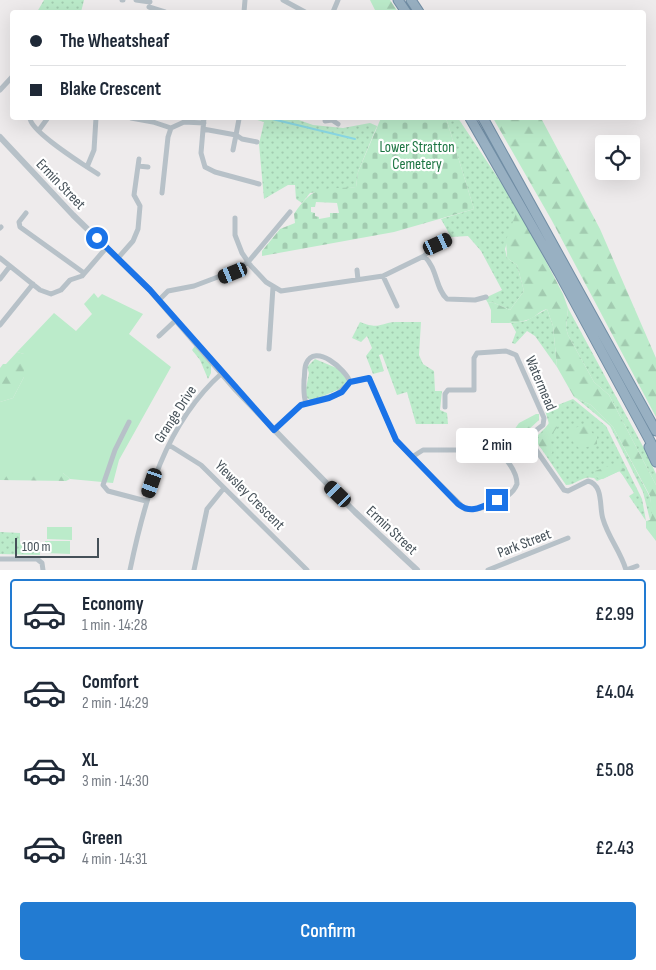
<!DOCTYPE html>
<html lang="en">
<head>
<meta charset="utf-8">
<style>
  body { margin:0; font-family:"Sofia Sans Condensed",sans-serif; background:#f6f6f7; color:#1f2937; height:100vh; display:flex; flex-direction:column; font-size:19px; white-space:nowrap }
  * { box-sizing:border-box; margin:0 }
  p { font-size:16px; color:#747a83 }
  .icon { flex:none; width:28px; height:28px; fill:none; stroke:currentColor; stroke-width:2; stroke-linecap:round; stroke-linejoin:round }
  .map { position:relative; height:570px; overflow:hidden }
  .details { display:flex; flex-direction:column; background:#fff; flex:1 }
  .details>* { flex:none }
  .banner { position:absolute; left:10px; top:10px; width:636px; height:110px; border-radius:5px; box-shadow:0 5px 20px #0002; display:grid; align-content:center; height:110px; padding:0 20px; background:#fff }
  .controls { position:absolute; left:595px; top:135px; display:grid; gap:10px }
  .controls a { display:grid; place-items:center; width:45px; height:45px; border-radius:5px; background:#fff; box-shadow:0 5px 20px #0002; font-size:25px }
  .scale { position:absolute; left:15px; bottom:12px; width:84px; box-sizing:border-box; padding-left:5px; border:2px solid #455058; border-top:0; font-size:14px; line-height:18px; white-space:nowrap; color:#455058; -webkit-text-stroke:4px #fff; paint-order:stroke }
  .end { position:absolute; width:22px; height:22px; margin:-11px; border:6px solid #1a73e8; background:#fff; box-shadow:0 0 0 2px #fff }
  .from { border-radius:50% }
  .bubble { position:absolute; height:35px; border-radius:5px; background:#fff; box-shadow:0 5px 20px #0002; font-size:16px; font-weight:600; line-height:35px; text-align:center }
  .car { position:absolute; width:15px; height:30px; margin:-15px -8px; border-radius:6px; box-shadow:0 0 4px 1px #0007; background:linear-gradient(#222 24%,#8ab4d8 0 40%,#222 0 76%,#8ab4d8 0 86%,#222 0) }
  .banner b { display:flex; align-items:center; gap:18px; height:48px; font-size:19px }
  .banner b+b { border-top:1px solid #e0e1e3 }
  .banner i { width:12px; height:12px; background:#1f2937 }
  ul { padding:9px 0 0; list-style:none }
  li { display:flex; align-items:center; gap:15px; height:70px; margin:0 10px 8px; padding:0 10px; border:2px solid transparent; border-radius:5px }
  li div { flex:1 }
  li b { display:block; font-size:19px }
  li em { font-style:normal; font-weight:600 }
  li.current { border-color:#227bd2 }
  li>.icon { width:45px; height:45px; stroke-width:1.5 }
  .button { display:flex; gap:10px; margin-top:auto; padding:10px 20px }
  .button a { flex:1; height:58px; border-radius:5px; background:#227bd2; color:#fff; font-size:20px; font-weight:600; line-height:58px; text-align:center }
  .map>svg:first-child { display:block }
  .grass { fill:url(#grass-dots) }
  .forest { fill:url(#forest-firs) }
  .cemetery { fill:url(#cemetery-stones); fill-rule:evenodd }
  .park { fill:#bbebca }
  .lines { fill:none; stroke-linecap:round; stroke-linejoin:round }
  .stream { stroke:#8ad9e6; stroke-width:2 }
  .trunk-casing { stroke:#708da4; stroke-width:11 }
  .minor { stroke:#b7c1c8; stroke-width:5 }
  .tertiary { stroke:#b7c1c8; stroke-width:6 }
  .trunk { stroke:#98b0c2; stroke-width:9 }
  .route { stroke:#1a73e8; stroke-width:6 }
  .labels { text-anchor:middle; stroke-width:4.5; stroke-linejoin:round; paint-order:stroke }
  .park-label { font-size:15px; fill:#1b7441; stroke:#fff }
  .street-label { font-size:15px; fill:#455058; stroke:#fff }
</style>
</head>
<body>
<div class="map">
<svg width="656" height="570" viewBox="0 0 656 570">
  <defs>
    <pattern id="grass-dots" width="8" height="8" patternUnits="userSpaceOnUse" patternTransform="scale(1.25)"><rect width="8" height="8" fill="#bbebca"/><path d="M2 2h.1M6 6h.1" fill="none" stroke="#a2cbb0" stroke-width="1.8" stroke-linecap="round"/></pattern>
    <pattern id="forest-firs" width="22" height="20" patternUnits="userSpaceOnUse" patternTransform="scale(1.25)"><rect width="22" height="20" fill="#bbebca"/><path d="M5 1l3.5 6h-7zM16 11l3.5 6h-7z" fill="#a2cbb0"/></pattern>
    <pattern id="cemetery-stones" width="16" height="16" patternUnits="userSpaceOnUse" patternTransform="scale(1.25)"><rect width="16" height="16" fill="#bbebca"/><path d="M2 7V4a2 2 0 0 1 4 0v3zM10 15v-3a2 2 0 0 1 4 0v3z" fill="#a2cbb0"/></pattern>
  </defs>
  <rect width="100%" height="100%" fill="#eeebec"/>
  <!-- grass -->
  <path class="grass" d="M44 0H84L81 12H37Z
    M251 118H293L313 125 343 128 370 123 377 126 358 172 356 187 310 193 302 203 296 199 295 185H288L264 199 259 144 264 122Z
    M446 118H458L518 208 505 249 507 258 517 265 524 291 510 310 492 302 488 303 485 298 502 290 481 251 468 236 451 237 441 219 474 209Z
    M568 308 646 452 656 474V485L609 395 594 382 568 335 566 328Z
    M547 309 553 326 557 367 535 336 527 331 515 344 512 343 516 332 511 323 526 321Z
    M360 322C380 330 379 323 396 322 404 322 412 322 421 322L419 355 423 364 434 371 435 391H442L440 410 447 413 448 424H416L407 392 397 395 382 354 379 355 384 371 373 374 366 356 372 348 367 336 361 342 352 338Z
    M195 346 211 365V373L208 379 200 360 192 350Z
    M315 359 339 369 348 380 340 389 313 400 308 399 305 394 309 373 307 367Z
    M576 398 591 405 613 427 650 497 653 515 650 520 643 492 610 426Z
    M573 399 606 426 642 499 646 521 629 496 634 493 620 471 597 481 594 478C582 475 576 485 566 485L538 444 536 437 549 424 545 410Z
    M0 532 20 533V543L39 544 40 555 0 554Z"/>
  <!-- forest -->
  <path class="forest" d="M370 0H390L398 12H376Z
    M493 118H541L600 229 656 358V417L551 219Z
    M518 208 563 294 568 308 566 328 568 335 594 382 609 395 656 485V541L646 528V521L650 520 652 515 650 496 613 427 591 405 574 397 557 367 553 326 547 309C539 311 535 318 527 320 515 324 502 323 491 323V310L488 303 492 302 510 310 524 291 517 265 507 258 506 240Z
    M17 352 24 354V377L13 398 0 402V368L3 364H6Z
    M536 414H539V420L527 431 526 445 523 444 514 430 519 423Z
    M553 417 558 419V426L548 440 553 449 552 453 548 454 539 446 538 439Z
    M589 424 592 433 597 436V444L580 449 573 442 570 429Z
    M615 464 625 469 624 476 619 471 603 479 595 477V471Z
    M0 473H63L70 479 66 481 0 480Z"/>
  <!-- cemetery -->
  <path class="cemetery" d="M381 118H446L474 209 394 232 262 256V251L280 229 295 223 294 214C315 183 322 190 356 187L358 172ZM316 202 337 203 339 213H330V217L319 219V217L315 216V213L311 212V207H315Z"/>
  <!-- park -->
  <path class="park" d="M94 293 98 298 102 294 143 314 129 334 171 367 119 460 113 483 70 479 63 473H0V402L13 398 24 377V354L17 352 54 313 76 331 92 314 84 304Z
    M47 527H72V540L47 539Z
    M45 541H70V554L45 553Z"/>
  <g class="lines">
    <!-- stream -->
    <path class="stream" d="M268 118 355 139"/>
    <defs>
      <path id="trunk" d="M398 0 406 12
        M411 0 419 12
        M470 118 559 273 656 452
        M483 118 656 431
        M649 447 656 462"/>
    </defs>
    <!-- trunk casing -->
    <use href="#trunk" class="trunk-casing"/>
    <!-- minor -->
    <path class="minor" d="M122 0H123
      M136 0 150 2
      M283 0 305 12
      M149 7 165 12
      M244 12 245 0
      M333 12 338 0
      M0 90 12 77
      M30 118C30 130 75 159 87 167L94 150 96 118
      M131 118 153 122V118
      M204 118 201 153 205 167 215 172 259 184
      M332 120 338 124
      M325 121 332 120 333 118
      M153 122 171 128
      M203 129 236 135 239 119
      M39 130 47 119
      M233 150 236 135 242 139 257 142
      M138 166 148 167
      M87 167 98 174
      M162 193 168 137 171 128 184 122 204 123
      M26 213 19 222 20 227 84 273
      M235 218V235L242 253 251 266 266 282 281 291 383 276 424 256C438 269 435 288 447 299L475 300 486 297
      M0 228 1 227
      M424 256 434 246 448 240
      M0 258 40 290 51 294 61 290 70 280 82 276 107 247
      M118 258 133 241 138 229 140 206 134 195 139 159
      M357 270 358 280
      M383 276 397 306
      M0 279 10 266
      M159 300 168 291 194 286 239 269 249 261 290 212
      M0 325 33 284
      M159 336 176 320
      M269 349 273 287
      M350 382 369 378 396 440 412 457 423 450H493C505 454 517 472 517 484 512 499 480 512 465 509L412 457
      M306 403C303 395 304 388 304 380 305 375 304 369 306 364 315 342 346 370 350 382
      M445 407V394L448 390H474V358L477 353 506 351 516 355 544 418 543 425 530 435 532 444 564 490 568 491 588 481C604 485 599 508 603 519 608 537 621 552 626 570
      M129 422 115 450 103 485 108 491 146 501
      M274 430 301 405 336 395 350 382
      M169 445 201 465 307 570
      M0 559H37L42 563 43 570
      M130 570C145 498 165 424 222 373
      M194 570 207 509 224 488
      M488 570 568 538
      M626 570 637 566"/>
    <!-- tertiary -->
    <path class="tertiary" d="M0 137 73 215 150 290 236 390 287 443 355 512 417 570"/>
    <!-- trunk -->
    <use href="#trunk" class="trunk"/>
  </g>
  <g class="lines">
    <!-- route -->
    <path class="route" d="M97 238 150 290 274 430 301 405 329 398 342 392 350 382 369 378 396 440 458 504C472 515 483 506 497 500"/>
  </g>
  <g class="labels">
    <!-- park labels -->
    <g class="park-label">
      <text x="417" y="152">Lower Stratton<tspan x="417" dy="17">Cemetery</tspan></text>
    </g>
    <!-- street labels -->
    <g class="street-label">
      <text transform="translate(61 184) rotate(46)" y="5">Ermin Street</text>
      <text transform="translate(541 383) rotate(67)" y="5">Watermead</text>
      <text transform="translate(175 414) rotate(-57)" y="5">Grange Drive</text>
      <text transform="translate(250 495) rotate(45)" y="5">Yiewsley Crescent</text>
      <text transform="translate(392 530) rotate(43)" y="5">Ermin Street</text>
      <text transform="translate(524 543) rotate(-21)" y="5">Park Street</text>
    </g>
  </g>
</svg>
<div class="controls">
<a><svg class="icon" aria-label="locate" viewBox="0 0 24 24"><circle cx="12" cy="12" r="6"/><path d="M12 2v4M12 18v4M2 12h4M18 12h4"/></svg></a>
</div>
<div class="scale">100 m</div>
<i class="end from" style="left:97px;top:238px"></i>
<i class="end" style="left:497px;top:500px"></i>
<div class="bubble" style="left:456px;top:428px;width:82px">2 min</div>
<i class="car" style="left:438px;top:244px;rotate:65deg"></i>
<i class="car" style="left:233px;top:273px;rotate:248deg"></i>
<i class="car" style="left:152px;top:483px;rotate:199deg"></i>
<i class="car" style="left:338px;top:494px;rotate:314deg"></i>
<div class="banner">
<b><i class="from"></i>The Wheatsheaf</b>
<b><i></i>Blake Crescent</b>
</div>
</div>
<section class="details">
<ul>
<li class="current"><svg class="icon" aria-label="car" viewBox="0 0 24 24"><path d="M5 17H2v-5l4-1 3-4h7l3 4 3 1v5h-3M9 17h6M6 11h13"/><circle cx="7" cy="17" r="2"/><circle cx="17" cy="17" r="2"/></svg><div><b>Economy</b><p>1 min · 14:28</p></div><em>£2.99</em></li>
<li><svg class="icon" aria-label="car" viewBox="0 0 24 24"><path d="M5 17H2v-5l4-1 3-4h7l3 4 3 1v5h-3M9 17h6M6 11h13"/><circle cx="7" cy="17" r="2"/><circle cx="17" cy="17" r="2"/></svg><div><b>Comfort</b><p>2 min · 14:29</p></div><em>£4.04</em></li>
<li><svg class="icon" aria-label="car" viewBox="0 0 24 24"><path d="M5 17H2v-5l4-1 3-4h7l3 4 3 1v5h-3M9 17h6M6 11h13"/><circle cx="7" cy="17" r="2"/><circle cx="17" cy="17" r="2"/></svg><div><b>XL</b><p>3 min · 14:30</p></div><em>£5.08</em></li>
<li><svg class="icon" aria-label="car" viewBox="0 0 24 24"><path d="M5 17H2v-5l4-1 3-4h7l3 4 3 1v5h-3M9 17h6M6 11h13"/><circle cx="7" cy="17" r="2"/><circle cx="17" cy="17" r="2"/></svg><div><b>Green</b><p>4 min · 14:31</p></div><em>£2.43</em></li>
</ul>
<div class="button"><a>Confirm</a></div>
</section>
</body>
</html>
